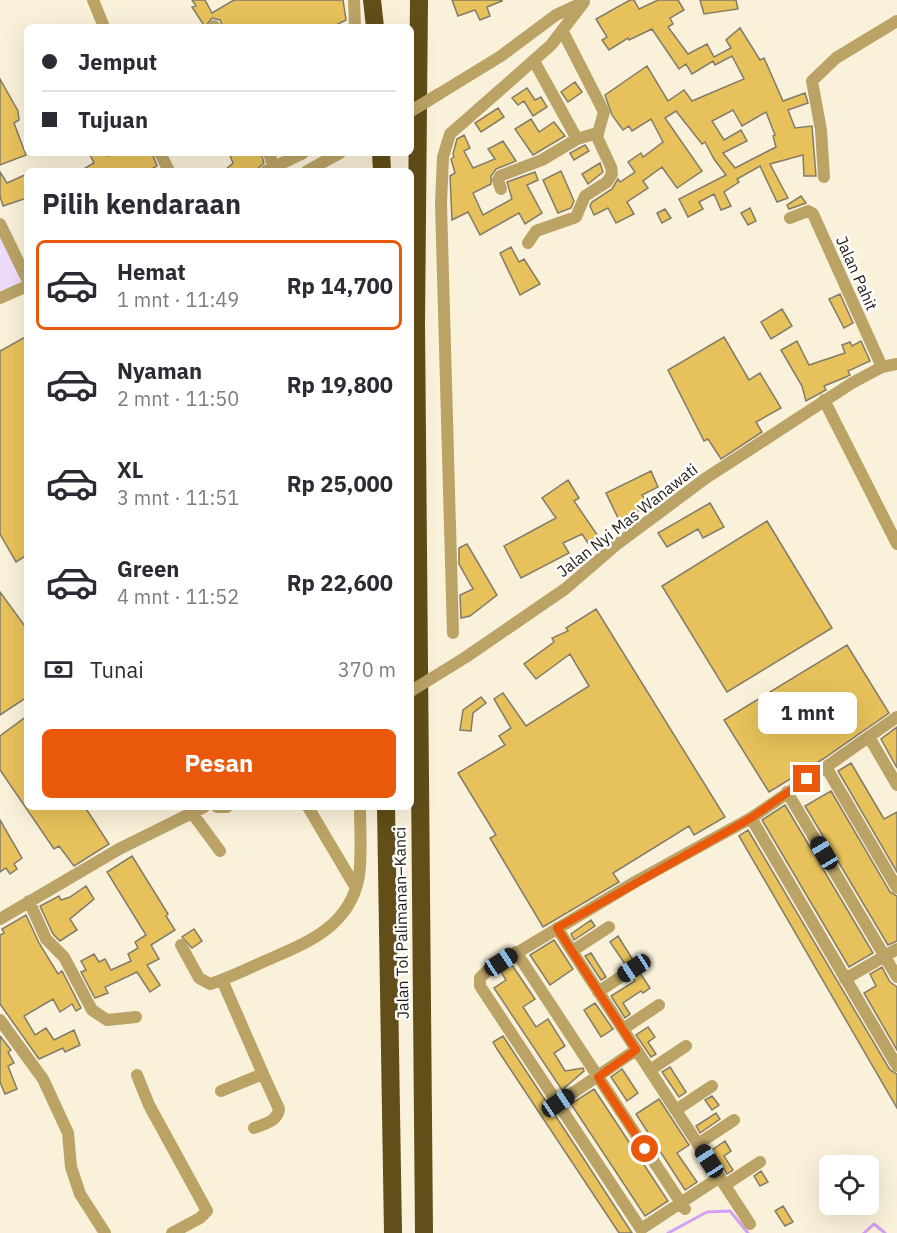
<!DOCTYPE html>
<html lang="id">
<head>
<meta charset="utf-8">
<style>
  body { margin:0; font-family:"IBM Plex Sans",sans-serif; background:#f7f7f7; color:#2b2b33; height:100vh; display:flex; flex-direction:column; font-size:22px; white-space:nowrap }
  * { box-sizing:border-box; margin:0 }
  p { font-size:20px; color:#7c7c81 }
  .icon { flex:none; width:33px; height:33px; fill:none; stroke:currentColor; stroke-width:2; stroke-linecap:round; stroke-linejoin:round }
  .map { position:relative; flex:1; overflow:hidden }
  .drawer { position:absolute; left:24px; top:168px; width:390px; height:642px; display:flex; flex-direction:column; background:#fff; border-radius:9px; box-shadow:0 6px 24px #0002 }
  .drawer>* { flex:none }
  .guide { position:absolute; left:24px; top:24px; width:390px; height:132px; border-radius:9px; box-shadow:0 6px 24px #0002; display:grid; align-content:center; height:132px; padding:0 18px; background:#fff }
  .buttons { position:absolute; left:819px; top:1155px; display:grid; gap:12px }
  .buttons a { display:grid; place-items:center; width:60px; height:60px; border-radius:9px; background:#fff; box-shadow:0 6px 24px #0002; font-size:30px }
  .end { position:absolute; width:27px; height:27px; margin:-14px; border:8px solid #ea580c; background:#fff; box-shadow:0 0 0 3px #fff }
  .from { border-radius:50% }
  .bubble { position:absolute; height:42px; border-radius:9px; background:#fff; box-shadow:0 6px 24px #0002; font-size:20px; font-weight:800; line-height:42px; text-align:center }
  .car { position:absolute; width:18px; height:36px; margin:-18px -9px; border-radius:8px; box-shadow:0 0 4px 2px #0007; background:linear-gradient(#222 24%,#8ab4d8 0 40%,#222 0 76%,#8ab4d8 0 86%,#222 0) }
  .guide b { display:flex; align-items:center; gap:21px; height:57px; font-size:22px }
  .guide b+b { border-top:2px solid #e1e1e2 }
  .guide i { width:15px; height:15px; background:#2b2b33 }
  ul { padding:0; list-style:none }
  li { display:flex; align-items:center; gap:18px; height:90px; margin:0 12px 9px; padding:0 6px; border:3px solid transparent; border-radius:9px }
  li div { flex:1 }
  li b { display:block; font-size:22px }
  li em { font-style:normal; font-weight:800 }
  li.active { border-color:#ea580c }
  li>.icon { width:54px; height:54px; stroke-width:1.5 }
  h2 { padding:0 18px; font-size:27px; line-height:72px }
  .pay { display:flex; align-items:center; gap:15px; height:66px; padding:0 18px; font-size:22px }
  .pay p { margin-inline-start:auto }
  .action { display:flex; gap:12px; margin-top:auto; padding:12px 18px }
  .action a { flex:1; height:69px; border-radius:9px; background:#ea580c; color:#fff; font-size:24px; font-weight:800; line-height:69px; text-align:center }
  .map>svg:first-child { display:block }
  .green { fill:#eedcfb }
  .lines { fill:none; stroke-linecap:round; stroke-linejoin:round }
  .stream { stroke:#d29ff3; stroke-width:3 }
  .building { fill:#e7c15b; stroke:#837b67; stroke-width:1.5; fill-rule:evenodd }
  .street { stroke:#bba366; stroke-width:12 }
  .highway { stroke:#614e18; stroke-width:18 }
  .street-bridge { stroke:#bba366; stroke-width:12 }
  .route { stroke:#ea580c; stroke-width:8 }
  .labels { text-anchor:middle; stroke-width:5; stroke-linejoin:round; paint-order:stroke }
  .street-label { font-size:16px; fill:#201c14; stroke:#fff }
</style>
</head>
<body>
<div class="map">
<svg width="897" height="1233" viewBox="0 0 897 1233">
  <rect width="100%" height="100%" fill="#faf1da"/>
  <!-- green -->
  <path class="green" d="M0 228 25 280 0 291Z"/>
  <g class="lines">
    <!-- stream -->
    <path class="stream" d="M668 1233 707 1212 730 1211 748 1233
      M864 1233 874 1224 885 1233"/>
  </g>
  <!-- building -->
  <path class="building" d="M192 0H205L212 13 234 0H343L346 20 332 27H223L220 20 212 18 205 27 192 7 196 6Z
    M452 0H502V1L487 7 490 16 480 20 475 10 458 16Z
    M630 0H634L639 9 658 0H678L684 10 670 18 673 24 668 27 688 54 707 44 714 57 731 48 726 40 740 28 760 60 764 58 783 101 805 93 808 103 788 110 795 128 812 126 816 176H804L803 155 770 164 788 198 777 202 760 166 737 179 739 182 724 192 731 206 721 210 714 194 699 202 703 209 688 217 679 199 726 175 714 159 705 142 702 144 676 111 665 118 702 171 677 188 662 167 643 181 648 188 627 202 634 214 616 223 608 208 594 215 590 206 592 202 612 189 618 179 620 182 635 172 628 162 641 153 643 157 663 142 651 119 632 131 629 126 623 130 612 115 605 95 647 66 668 101 684 90 692 101 744 79 732 56 715 65 713 61 692 74 686 64 679 69 652 29 629 40 628 38 609 50 602 40 607 37 596 19ZM733 110 742 126 766 112 775 135 773 136 776 147 735 168 723 153 747 141 741 130 724 140 712 121Z
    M700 0H736L738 9 704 14Z
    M0 79 18 111 19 120 14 123 26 155 0 165Z
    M575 82 582 92 568 102 561 92Z
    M527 88 535 100 541 97 547 107 533 116 524 101 518 105 512 98Z
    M498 108 504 117 481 132 475 123Z
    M531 119 539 132 554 122 565 136 533 155 515 129Z
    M464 135 470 148 464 151 473 168 495 159 488 149 503 141 516 161 496 169 491 176V184L473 193 483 215 512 199 507 182 535 172 538 180 527 185 542 213 525 224 519 213 480 235 468 212 452 220 450 176 455 173 451 159 454 157 453 154 457 139Z
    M585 145 589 151 574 160 570 153Z
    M89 153H107L108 156 116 153H152L157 166 148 171H80L94 163Z
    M229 153H261L264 163 255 171H224L233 163Z
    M600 163 603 172 588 184 582 174Z
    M561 171 574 201 571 208 558 213 543 180Z
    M0 172 7 183 27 174V198L3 206 0 196Z
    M801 196 806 203 789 209 787 205Z
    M750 208 756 221 748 225 741 213Z
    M665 209 671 218 662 223 657 213Z
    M511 247 519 262 524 259 540 284 520 295 500 253Z
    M840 294 853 323 844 328 829 299Z
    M782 309 792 326 771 339 761 322Z
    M27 336V555L16 562 0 534V351Z
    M724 337 749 380 760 373 781 408 756 422 762 432 721 459 708 439 704 441 668 370Z
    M797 341 809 365 845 353 842 345 850 342 852 346 861 341 870 361 848 371 850 375 846 377 824 386 826 390 806 401 802 386 781 350Z
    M651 471 658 487 642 495 648 505 620 522 606 493Z
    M568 480 579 498 574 501 598 536 588 543 582 534 563 543 569 553 521 578 504 546 556 518 542 498Z
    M710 503 724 527 703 538 698 529 667 547 658 533Z
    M767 521 832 628 727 692 662 586Z
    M467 544 497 595 470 616 461 618 460 595 473 589 459 564V548Z
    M0 592 27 629V697L0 715Z
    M596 609 725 817 694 835 689 826 613 873 619 882 543 927 490 838 496 835 458 773 505 745 499 736 511 728 494 699 503 693 526 726 589 686 570 654 536 679 524 664 554 642 552 638 568 631 566 628Z
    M847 645 889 713 823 759 769 792 724 720Z
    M481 697 486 703 473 713 471 731 460 730 463 710Z
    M27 716V807H85L109 844 74 866 59 846 54 849 0 770V736Z
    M897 727V768L881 739Z
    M851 763 884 819 897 812V872L838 771Z
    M831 791 890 892 897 896V941L888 945 805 806Z
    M785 805 873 953 849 967 762 820Z
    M0 820 22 858 14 864 17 869 10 874 6 868 0 872Z
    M748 830 890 1070 897 1074V1108L739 836Z
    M132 856 168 914 166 916 175 930 151 945 159 959 147 965 160 985 150 992 137 972 105 987 108 993 95 998 81 972 86 970 81 961 94 954 99 962 105 959 111 970 131 961 128 954 138 948 135 942 146 935 107 872Z
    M86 886 94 899 70 919 77 930 60 941 53 934 40 906 59 896 61 900 70 897Z
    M26 915 39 943 58 974 62 971 81 1008 76 1011 72 1004 60 1012 53 999 24 1016 35 1035 46 1028 54 1040 74 1030 80 1045 65 1052 63 1048 39 1059 0 1004V935L4 933 2 929Z
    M591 920 595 926 574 940 571 934Z
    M194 929 202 941 192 948 182 937Z
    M618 936 633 960 625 964 610 942Z
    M554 940 573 969 550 985 530 955Z
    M591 953 606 977 601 980 585 956Z
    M512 965 535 999 523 1007 536 1027 548 1019 565 1046 554 1053 562 1066 565 1071 583 1068 584 1071 562 1090 494 988 506 980 501 972Z
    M882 967 890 982 897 987V1050L864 993 876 986 870 974Z
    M640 973 650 988 643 993 641 991 623 1003 630 1014 625 1018 611 996 635 981 633 978Z
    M595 1003 613 1029 601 1037 584 1010Z
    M648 1027 655 1037 648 1042 656 1054 651 1057 636 1035Z
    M0 1036 11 1050 8 1052 14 1063 8 1066 17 1089 5 1094 0 1082Z
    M503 1036 580 1153 632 1233H619L497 1049 493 1042Z
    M670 1067 686 1092 679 1097 662 1072Z
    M622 1069 638 1093 627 1101 611 1077Z
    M594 1089 668 1201 645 1216 571 1104Z
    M712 1096 719 1105 712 1110 705 1100Z
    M659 1099 689 1145 677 1153 697 1182 685 1190 636 1114Z
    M716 1113 720 1119 700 1133 696 1126Z
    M725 1141 731 1151 724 1156 733 1170 727 1174 712 1150Z
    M761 1171 768 1182 760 1186 754 1176Z
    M783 1206 793 1222 785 1226 775 1211Z"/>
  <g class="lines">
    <!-- street -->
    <path class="street" d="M93 0 104 27
      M354 0 355 27
      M214 26 215 27
      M534 61 577 139 597 133
      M439 94 501 56 556 15 584 2
      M160 153 169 171
      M269 153 274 168
      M266 171 303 153
      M307 171 340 153
      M824 177 821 130 812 81 836 58 897 21
      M501 189 498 180 500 176 542 160 577 139
      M790 218 808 211 813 214 882 367
      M0 224 27 279
      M528 243 536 231 576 217 585 196 607 182 612 174 611 167 597 137 604 112 562 30
      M0 298 27 286
      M824 400 897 544
      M453 633 441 204 443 157 450 134 551 45 584 2
      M466 657 565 589 616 545 706 478 852 383 882 367 897 364
      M897 717 826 767 897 888
      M869 737 897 785
      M826 767 751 818 897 1066
      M787 792 897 977
      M217 807H227
      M308 807 356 888
      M192 813 220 851
      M29 901 46 939 64 957 92 1010 107 1020 136 1017
      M0 919 119 849 204 807
      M557 928 750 1224
      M181 945 199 978 210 984C229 978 247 969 265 961 307 943 350 927 359 876 362 854 360 829 360 807
      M572 951 609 927
      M516 952 685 1209
      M845 979 897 949
      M598 992 634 968
      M0 1020 43 1079 68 1133 71 1167 80 1194 105 1233
      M623 1029 659 1005
      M650 1070 686 1046
      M137 1075 149 1105 207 1211 200 1218 172 1233
      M221 1091 263 1074 222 980
      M558 1103 636 1050
      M676 1110 712 1086
      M254 1128C264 1124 277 1122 279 1109L263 1074
      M698 1144 734 1120
      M720 1177 641 1229 480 986V978L487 971 635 882 751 818
      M725 1185 760 1162"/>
    <!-- highway -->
    <path class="highway" d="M372 0 375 27
      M419 0 416 324 424 1233
      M381 153 382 171
      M386 807 393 1233"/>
    <!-- street-bridge -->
    <path class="street-bridge" d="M411 111 439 94
      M411 691 466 657"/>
  </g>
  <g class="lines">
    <!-- route -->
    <path class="route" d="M645 1149 598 1077 636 1050 557 928 751 818 807 779"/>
  </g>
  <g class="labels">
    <!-- street labels -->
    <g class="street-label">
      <text transform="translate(857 273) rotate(66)" y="6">Jalan Pahit</text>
      <text transform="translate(627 520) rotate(-38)" y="6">Jalan Nyi Mas Wanawati</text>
      <text transform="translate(401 923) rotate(-91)" y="6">Jalan Tol Palimanan–Kanci</text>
    </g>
  </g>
</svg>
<div class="buttons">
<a><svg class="icon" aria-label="locate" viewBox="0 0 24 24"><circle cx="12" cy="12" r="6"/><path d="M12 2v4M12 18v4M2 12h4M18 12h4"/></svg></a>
</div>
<i class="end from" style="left:645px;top:1149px"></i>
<i class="end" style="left:807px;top:779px"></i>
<div class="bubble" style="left:758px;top:692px;width:99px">1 mnt</div>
<i class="car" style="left:824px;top:853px;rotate:329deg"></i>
<i class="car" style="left:501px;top:962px;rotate:57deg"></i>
<i class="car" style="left:634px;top:968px;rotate:237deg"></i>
<i class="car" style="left:558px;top:1103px;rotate:56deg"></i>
<i class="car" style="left:709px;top:1161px;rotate:327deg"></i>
<div class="guide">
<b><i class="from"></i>Jemput</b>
<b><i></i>Tujuan</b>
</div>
<section class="drawer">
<h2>Pilih kendaraan</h2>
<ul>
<li class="active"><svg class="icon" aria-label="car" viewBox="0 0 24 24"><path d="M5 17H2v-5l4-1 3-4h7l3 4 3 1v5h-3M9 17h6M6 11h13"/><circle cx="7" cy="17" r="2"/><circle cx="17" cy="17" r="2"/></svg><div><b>Hemat</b><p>1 mnt · 11:49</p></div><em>Rp 14,700</em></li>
<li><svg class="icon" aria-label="car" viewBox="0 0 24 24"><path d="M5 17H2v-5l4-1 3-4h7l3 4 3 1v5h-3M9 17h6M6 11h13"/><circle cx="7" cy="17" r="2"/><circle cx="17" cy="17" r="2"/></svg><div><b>Nyaman</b><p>2 mnt · 11:50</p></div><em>Rp 19,800</em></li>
<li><svg class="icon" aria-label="car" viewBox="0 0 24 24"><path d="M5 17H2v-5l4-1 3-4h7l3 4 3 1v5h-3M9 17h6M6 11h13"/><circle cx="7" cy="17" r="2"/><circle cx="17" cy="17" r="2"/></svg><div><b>XL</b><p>3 mnt · 11:51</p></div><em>Rp 25,000</em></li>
<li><svg class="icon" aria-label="car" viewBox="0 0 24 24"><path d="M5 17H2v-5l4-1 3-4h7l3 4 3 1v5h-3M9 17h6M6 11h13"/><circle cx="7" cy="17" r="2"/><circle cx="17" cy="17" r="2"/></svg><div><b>Green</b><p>4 mnt · 11:52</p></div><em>Rp 22,600</em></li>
</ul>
<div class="pay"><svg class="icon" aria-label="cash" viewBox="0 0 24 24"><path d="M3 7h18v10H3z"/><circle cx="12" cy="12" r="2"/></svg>Tunai<p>370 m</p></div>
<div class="action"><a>Pesan</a></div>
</section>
</div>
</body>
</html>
